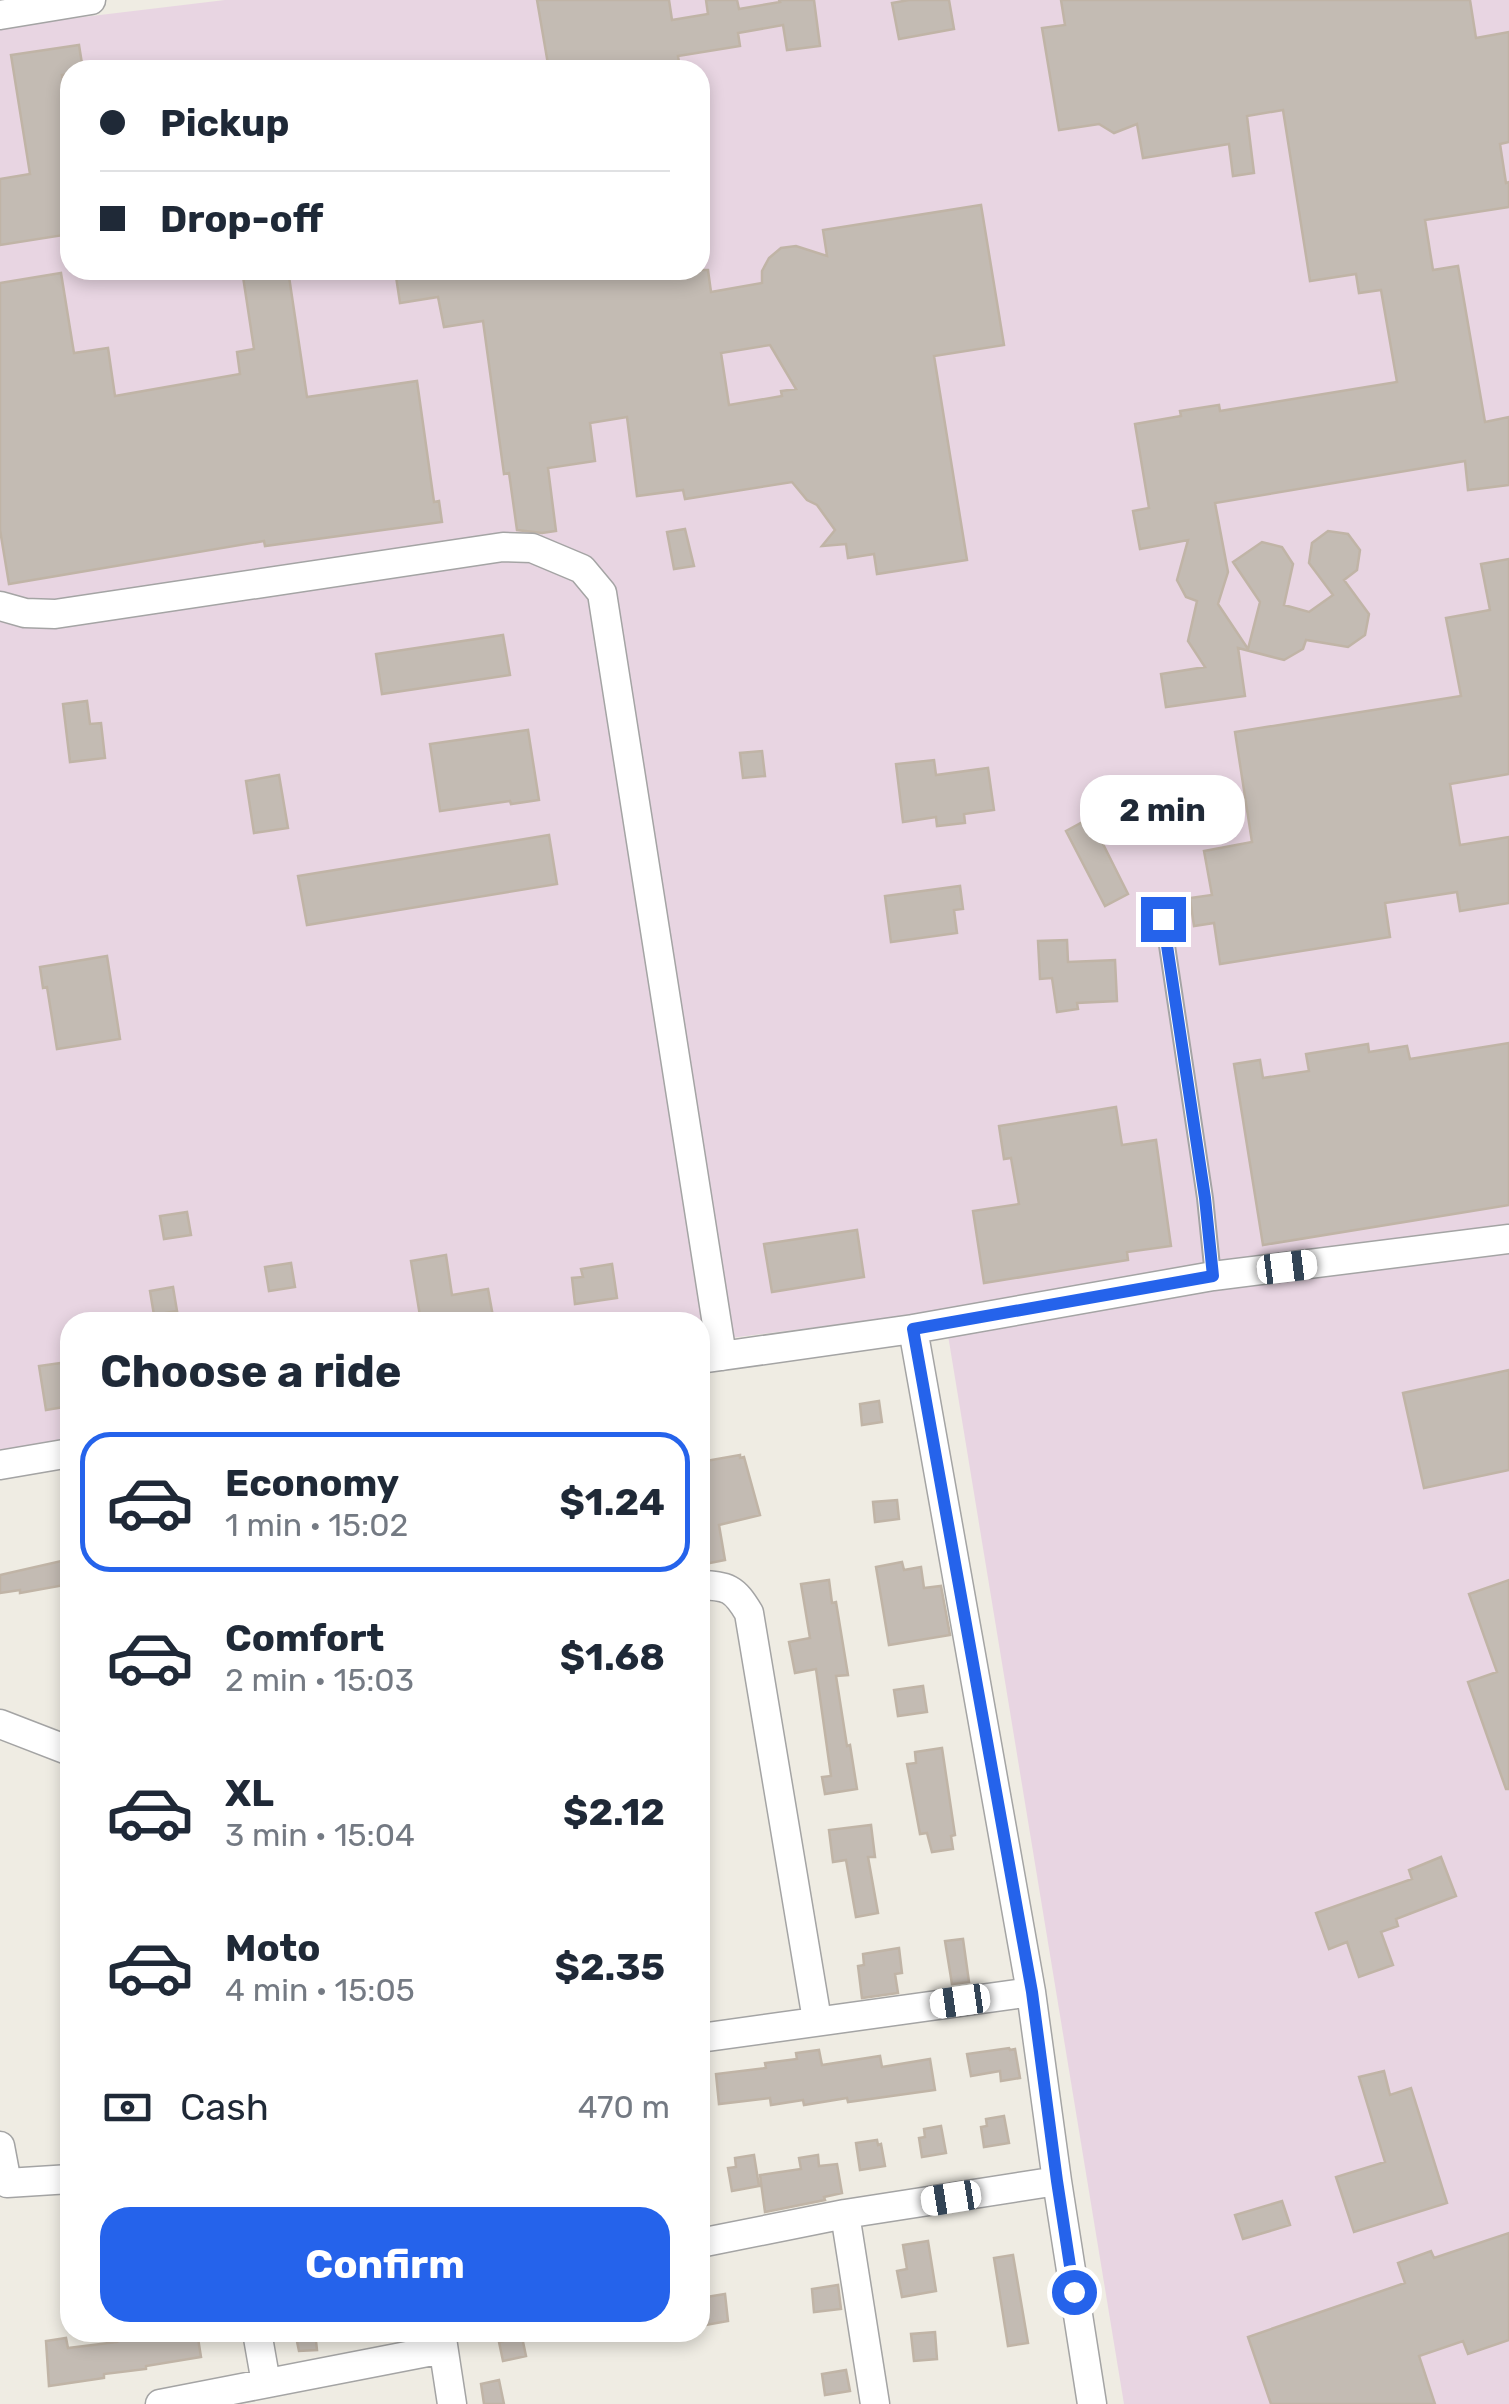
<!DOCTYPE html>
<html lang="en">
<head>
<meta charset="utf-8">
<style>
  body { margin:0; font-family:Rubik,sans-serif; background:#f2f2f3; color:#1f2937; height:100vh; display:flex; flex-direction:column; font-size:38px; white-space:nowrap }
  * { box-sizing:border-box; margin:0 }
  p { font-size:32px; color:#747a83 }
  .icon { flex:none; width:55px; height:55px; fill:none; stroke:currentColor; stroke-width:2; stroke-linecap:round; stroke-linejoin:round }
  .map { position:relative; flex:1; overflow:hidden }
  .details { position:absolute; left:60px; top:1312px; width:650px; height:1030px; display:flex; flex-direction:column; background:#fff; border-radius:30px; box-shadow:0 5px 15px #0003 }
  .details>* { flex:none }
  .guide { position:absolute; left:60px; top:60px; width:650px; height:220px; border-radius:30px; box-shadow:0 5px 15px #0003; display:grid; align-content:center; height:220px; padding:0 40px; background:#fff }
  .end { position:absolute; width:45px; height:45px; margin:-22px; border:12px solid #2563eb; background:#fff; box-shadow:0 0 0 5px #fff }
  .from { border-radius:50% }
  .bubble { position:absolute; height:70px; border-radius:30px; background:#fff; box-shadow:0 5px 15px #0003; font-size:32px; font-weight:700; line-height:70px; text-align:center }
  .car { position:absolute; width:30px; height:60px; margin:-30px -15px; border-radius:12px; box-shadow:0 0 8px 2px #0007; background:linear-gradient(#fff 24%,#345 0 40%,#fff 0 76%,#345 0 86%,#fff 0) }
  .guide b { display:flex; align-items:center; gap:35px; height:95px; font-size:38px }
  .guide b+b { border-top:2px solid #e0e1e3 }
  .guide i { width:25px; height:25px; background:#1f2937 }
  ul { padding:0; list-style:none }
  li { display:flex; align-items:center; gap:30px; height:140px; margin:0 20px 15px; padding:0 20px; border:5px solid transparent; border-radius:30px }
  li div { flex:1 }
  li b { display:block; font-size:38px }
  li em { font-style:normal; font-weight:700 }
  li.selected { border-color:#2563eb }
  li>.icon { width:90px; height:90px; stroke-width:1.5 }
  h2 { padding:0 40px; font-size:45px; line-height:120px }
  .pay { display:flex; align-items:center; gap:25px; height:110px; padding:0 40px; font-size:38px }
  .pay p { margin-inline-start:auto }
  .cta { display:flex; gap:20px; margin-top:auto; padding:20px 40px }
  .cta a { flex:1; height:115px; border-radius:30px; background:#2563eb; color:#fff; font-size:40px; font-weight:700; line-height:115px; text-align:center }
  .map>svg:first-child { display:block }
  .industrial { fill:#e8d5e2; fill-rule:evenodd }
  .building { fill:#c3bbb3; stroke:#c0b4a6; stroke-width:2.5; fill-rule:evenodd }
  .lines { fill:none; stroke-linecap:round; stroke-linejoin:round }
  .service-casing { stroke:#a4a4a4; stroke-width:18 }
  .minor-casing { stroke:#a4a4a4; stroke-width:31 }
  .service { stroke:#fff; stroke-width:14 }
  .minor { stroke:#fff; stroke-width:28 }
  .route { stroke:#2563eb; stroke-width:12 }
</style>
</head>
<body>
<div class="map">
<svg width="1509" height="2404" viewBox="0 0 1509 2404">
  <rect width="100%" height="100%" fill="#efece3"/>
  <!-- industrial -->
  <path class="industrial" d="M225 0H1509V2404H1124L944 1311 700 1342V1322H70V1442L0 1453V27ZM70 70H700V270H70Z"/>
  <!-- building -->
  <path class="building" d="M537 0H669L672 20 708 14 706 0H737L739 9 780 2 779 0H814L820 46 787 50 783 25 738 33 740 46 678 56 679 62 629 70H549Z
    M909 0H949L954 29 899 39 892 3Z
    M1061 0H1470L1476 38 1509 32V142L1500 144 1506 183 1509 182V207L1425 220 1433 270 1458 266 1485 422 1509 417V485L1468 490 1465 461 1215 503 1228 572 1218 604 1248 649 1260 602 1233 562 1262 542 1282 547 1293 564 1284 605 1309 612 1333 595 1309 563 1312 543 1328 531 1348 534 1360 550 1357 570 1344 580 1369 614 1365 635 1348 647 1306 640 1303 649 1284 660 1238 648 1245 696 1166 707 1161 674 1205 667 1188 641 1197 601 1186 597 1177 580 1188 540 1140 549 1133 511 1149 508 1135 424 1181 416 1180 411 1219 405 1220 411 1397 382 1381 290 1359 293 1356 274 1310 281 1283 110 1247 116 1254 173 1233 176 1229 144 1143 158 1137 124 1114 133 1099 124 1059 130 1042 28 1065 25Z
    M79 45 83 70H70V74L62 75 70 129V234L0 245V179L30 174 11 55Z
    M981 205 1004 345 934 356 967 560 877 574 874 554 848 558 846 544 822 546 835 530 817 505 807 500 792 482 685 499 683 490 637 496 627 417 590 423 595 461 548 468 556 531 542 533 517 530 509 473 504 474 483 321 444 327 438 297 400 303 395 270H708L711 292 762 283V271L769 258 781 248 796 246 827 256 823 230ZM770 345 796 389 781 391 782 396 729 405 721 353Z
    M242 270H288L307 397 417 381 434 502 439 501 442 522 265 546 264 541 9 584 0 530V283L61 273 74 353 108 348 115 396 240 374 237 352 254 349Z
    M685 529 694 566 674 569 667 532Z
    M1509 559V774L1450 784 1460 845 1509 837V903L1460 911 1457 892 1385 903 1390 937 1220 964 1214 923 1194 926 1190 898 1212 895 1204 851 1252 842 1235 732 1461 696 1446 618 1490 610 1481 564Z
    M503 635 510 675 382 694 376 654Z
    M87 701 90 724 101 723 105 758 70 762 63 704Z
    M528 730 539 800 511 804 510 801 440 811 430 744Z
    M762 751 765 776 743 778 740 753Z
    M934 760 936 775 988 768 994 810 964 814 965 823 937 826 936 817 903 822 896 764Z
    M279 775 288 828 254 833 246 781Z
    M1090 818 1128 894 1105 906 1066 831Z
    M549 835 557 884 307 925 298 876Z
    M960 886 963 909 954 910 957 933 891 942 885 896Z
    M1067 940 1068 962 1115 960 1117 1001 1077 1003 1078 1009 1057 1012 1052 978 1040 979 1038 941Z
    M107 956 120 1039 57 1049 47 987 43 988 40 967Z
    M1509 1043V1205L1263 1245 1234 1064 1260 1060 1263 1078 1309 1071 1306 1054 1368 1044 1369 1052 1407 1046 1410 1059Z
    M1116 1107 1122 1145 1156 1140 1171 1246 1127 1252 1128 1260 984 1283 973 1211 1019 1204 1011 1158 1004 1159 999 1126Z
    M187 1212 191 1235 164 1239 160 1216Z
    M857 1230 864 1277 772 1292 764 1244Z
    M446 1255 452 1295 488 1289 494 1322H421L411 1261Z
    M291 1263 295 1287 269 1291 265 1267Z
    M612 1264 617 1298 575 1304 572 1278 583 1277 581 1269Z
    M173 1287 177 1311 154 1315 150 1291Z
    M68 1362 70 1406 46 1410 39 1366Z
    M1509 1370V1470L1424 1488 1403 1393Z
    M879 1401 882 1422 862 1425 860 1404Z
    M740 1455V1458L744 1457 760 1515 719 1525 725 1560 700 1565V1462Z
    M897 1500 899 1519 875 1522 873 1502Z
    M70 1559V1584L20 1593V1590L0 1593V1575Z
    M902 1562 904 1570 921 1567 924 1588 941 1586 950 1635 889 1645 876 1567Z
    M829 1580 832 1603 836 1602 848 1675 836 1676 847 1746 850 1745 857 1789 825 1794 822 1777 831 1776 816 1669 795 1673 789 1642 810 1638 801 1584Z
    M1509 1580V1789H1506L1468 1682 1497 1672 1469 1594Z
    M923 1686 927 1712 898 1716 894 1690Z
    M942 1748 955 1835 951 1836 953 1849 932 1852 927 1833 920 1834 907 1764 916 1763 915 1752Z
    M871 1825 875 1857H868L878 1913 856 1917 846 1860 833 1862 829 1830Z
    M1441 1857 1456 1896 1396 1919 1398 1926 1381 1932 1393 1965 1359 1977 1347 1942 1329 1949 1316 1913 1412 1879 1409 1870Z
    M963 1939 969 1982 952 1984 945 1941Z
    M899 1948 902 1973 895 1974 898 1993 862 1998 858 1966 864 1965 863 1954Z
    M1009 2048 1010 2050 1015 2049 1020 2078 1001 2081 1000 2071 971 2076 967 2054Z
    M819 2050 822 2065 880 2056 882 2067 930 2059 935 2090 848 2102 847 2098 804 2105 803 2100 771 2105 770 2098 719 2104 716 2074 766 2068 765 2063 797 2059 796 2053Z
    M1384 2071 1390 2095 1411 2088 1447 2203 1354 2232 1336 2177 1385 2162 1359 2077Z
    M1004 2116 1009 2143 984 2147 981 2127 987 2126 986 2119Z
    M941 2126 946 2153 922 2157 919 2138 925 2137 924 2129Z
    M877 2140 878 2145 881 2144 885 2166 860 2170 856 2143Z
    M754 2155 759 2186 732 2191 728 2168 736 2167 735 2158Z
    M818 2155 819 2166 837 2164 842 2193 824 2197 825 2200 765 2212 760 2175 801 2169 799 2158Z
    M1282 2201 1290 2225 1243 2239 1235 2215Z
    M1509 2233V2340L1468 2354 1463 2341 1419 2356 1435 2404H1271L1248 2337 1405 2283 1398 2263 1431 2251 1434 2258Z
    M928 2241 936 2291 902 2297 897 2271 907 2269 903 2245Z
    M1013 2255 1028 2343 1008 2346 994 2258Z
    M838 2285 841 2309 814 2312 812 2289Z
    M725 2294 728 2321 700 2326V2298Z
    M170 2332H197L201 2357 146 2366V2369L104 2374V2378L49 2386 46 2341 66 2338 68 2348 117 2342 116 2336 142 2333 143 2336Z
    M295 2332H315L317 2350 299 2351Z
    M935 2332 937 2359 914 2361 911 2334Z
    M522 2337 526 2356 503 2361 499 2342Z
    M846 2370 850 2391 825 2395 822 2374Z
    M499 2380 504 2404H484L481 2384Z"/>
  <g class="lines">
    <defs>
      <path id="service" d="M1163 919 1205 1198 1213 1276"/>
      <path id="minor" d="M0 15 91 0
        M0 606 25 613 55 614 503 547 532 548 582 569 602 593 722 1356
        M913 1329 1031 1992 1057 2181 1092 2404
        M700 1359 913 1329 1213 1276 1509 1239
        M0 1465 70 1453
        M700 1585C728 1586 734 1588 749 1613L817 2020
        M0 1724 70 1751
        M700 2038 1031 1992
        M0 2146 7 2183 70 2179
        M845 2214 875 2404
        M700 2243 845 2214 1057 2181
        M257 2332 266 2383
        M441 2332 452 2404
        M160 2404 443 2349"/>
    </defs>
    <!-- service casing -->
    <use href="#service" class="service-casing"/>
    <!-- minor casing -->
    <use href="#minor" class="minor-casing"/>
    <!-- service -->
    <use href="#service" class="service"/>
    <!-- minor -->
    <use href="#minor" class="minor"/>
  </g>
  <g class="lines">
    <!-- route -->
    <path class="route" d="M1074 2292 1057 2181 1032 1992 913 1329 1213 1276 1205 1198 1163 919"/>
  </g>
</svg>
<i class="end from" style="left:1074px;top:2292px"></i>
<i class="end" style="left:1163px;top:919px"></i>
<div class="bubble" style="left:1080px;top:775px;width:165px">2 min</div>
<i class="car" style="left:1287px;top:1267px;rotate:83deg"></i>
<i class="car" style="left:960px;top:2001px;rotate:262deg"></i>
<i class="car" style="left:951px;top:2198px;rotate:261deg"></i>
<div class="guide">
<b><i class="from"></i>Pickup</b>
<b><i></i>Drop-off</b>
</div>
<section class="details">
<h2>Choose a ride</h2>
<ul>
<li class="selected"><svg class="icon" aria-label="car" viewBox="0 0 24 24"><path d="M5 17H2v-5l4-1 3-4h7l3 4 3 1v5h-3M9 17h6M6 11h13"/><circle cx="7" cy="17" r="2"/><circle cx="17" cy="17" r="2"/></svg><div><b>Economy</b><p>1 min · 15:02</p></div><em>$1.24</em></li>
<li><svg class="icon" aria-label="car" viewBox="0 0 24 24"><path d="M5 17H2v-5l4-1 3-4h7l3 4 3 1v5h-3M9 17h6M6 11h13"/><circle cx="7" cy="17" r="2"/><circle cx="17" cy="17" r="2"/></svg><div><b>Comfort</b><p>2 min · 15:03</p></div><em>$1.68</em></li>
<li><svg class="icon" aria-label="car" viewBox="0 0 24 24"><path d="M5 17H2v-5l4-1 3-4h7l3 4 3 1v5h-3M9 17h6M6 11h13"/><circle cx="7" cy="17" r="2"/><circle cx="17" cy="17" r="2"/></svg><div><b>XL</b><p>3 min · 15:04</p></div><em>$2.12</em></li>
<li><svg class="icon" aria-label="car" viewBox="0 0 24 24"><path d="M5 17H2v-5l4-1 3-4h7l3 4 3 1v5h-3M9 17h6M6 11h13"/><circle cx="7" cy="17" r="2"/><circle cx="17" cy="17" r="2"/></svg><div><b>Moto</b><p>4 min · 15:05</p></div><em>$2.35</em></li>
</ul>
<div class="pay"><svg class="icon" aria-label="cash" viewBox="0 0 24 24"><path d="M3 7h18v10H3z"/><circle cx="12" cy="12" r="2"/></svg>Cash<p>470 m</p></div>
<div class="cta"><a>Confirm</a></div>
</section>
</div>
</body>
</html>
